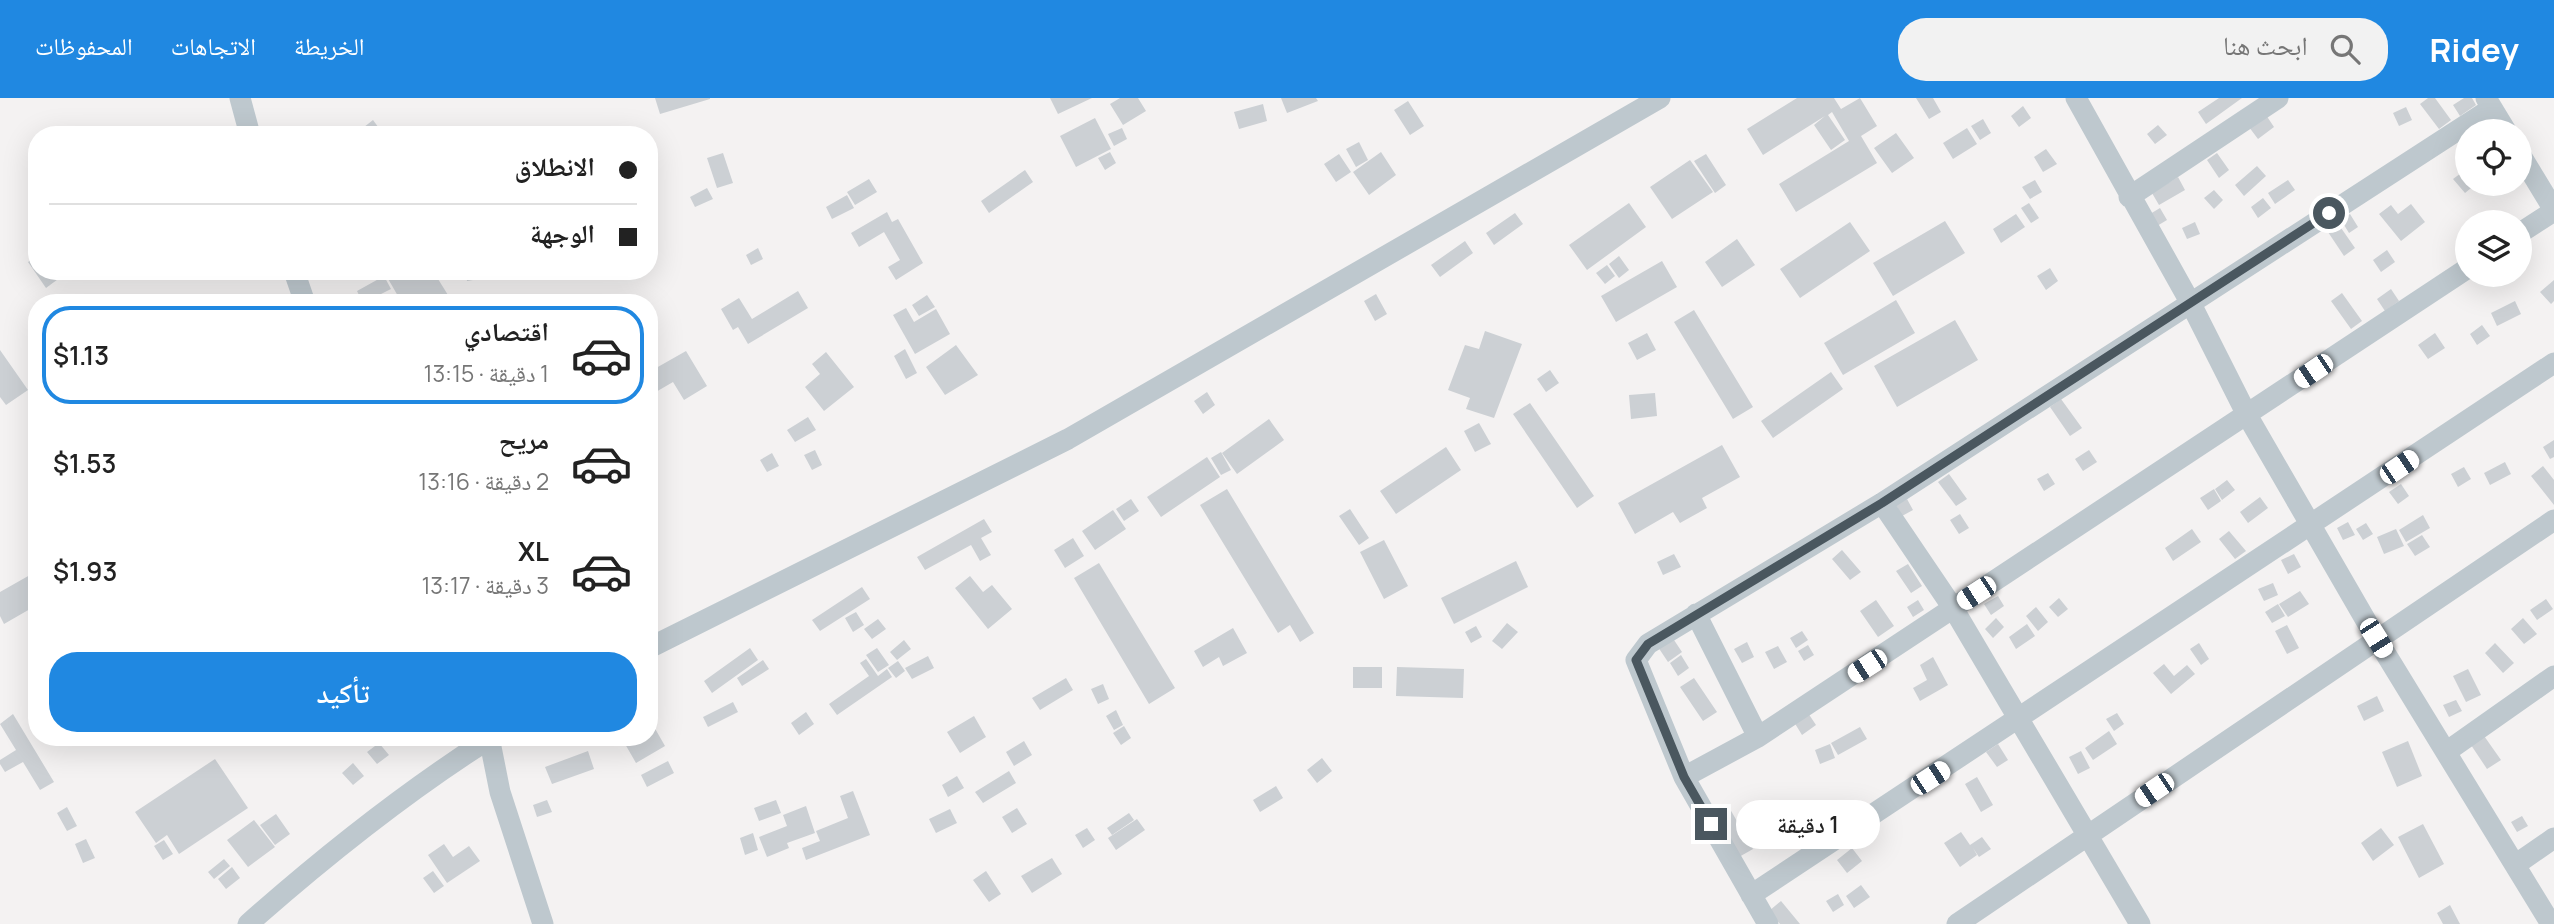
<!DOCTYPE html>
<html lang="ar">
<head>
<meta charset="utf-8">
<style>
  body { margin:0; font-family:Manrope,"Noto Naskh Arabic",sans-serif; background:#f2f2f2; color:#222; direction:rtl; height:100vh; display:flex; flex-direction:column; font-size:26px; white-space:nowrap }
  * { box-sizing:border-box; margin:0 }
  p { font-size:23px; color:#767676 }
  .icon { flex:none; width:38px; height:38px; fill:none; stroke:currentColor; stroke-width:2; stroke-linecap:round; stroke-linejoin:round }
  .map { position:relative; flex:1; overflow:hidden; direction:ltr }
  .sheet { position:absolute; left:28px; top:196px; width:630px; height:452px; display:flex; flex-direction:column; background:#fff; border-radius:28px; box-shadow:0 7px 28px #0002; direction:rtl }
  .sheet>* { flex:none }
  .banner { position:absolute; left:28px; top:28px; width:630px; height:154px; border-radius:28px; box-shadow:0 7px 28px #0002; direction:rtl; display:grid; align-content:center; height:154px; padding:0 21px; background:#fff }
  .buttons { position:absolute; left:2455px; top:21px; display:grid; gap:14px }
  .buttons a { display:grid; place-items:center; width:77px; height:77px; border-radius:50%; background:#fff; box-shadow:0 7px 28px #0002; font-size:35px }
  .end { position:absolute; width:32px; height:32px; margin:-16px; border:9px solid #4a575f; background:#fff; box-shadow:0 0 0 4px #fff }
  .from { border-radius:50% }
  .bubble { position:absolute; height:49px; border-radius:24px; background:#fff; box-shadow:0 7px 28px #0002; font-size:23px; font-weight:600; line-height:49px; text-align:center; direction:rtl }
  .car { position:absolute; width:21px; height:42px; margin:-21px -10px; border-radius:9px; box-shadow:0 0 5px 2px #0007; background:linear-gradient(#fff 24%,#345 0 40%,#fff 0 76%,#345 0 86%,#fff 0) }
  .banner b { display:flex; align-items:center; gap:24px; height:66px; font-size:26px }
  .banner b+b { border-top:2px solid #e0e0e0 }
  .banner i { width:18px; height:18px; background:#222 }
  ul { padding:12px 0 0; list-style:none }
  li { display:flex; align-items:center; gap:21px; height:98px; margin:0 14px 10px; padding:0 7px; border:4px solid transparent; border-radius:28px }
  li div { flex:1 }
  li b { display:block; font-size:26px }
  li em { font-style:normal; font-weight:600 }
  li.selected { border-color:#2088e1 }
  li>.icon { width:63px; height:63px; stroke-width:1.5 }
  .button { display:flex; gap:14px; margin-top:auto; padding:14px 21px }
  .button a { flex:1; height:80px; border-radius:28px; background:#2088e1; color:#fff; font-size:28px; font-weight:600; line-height:80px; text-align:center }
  header { display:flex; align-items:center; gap:42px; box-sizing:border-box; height:98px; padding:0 35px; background:#2088e1; color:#fff }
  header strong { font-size:33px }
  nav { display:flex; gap:38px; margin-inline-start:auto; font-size:24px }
  .search { width:490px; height:63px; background:#f2f2f2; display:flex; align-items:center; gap:18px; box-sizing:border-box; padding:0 24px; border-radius:28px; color:#767676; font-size:26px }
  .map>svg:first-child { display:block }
  .building { fill:#ccd0d4 }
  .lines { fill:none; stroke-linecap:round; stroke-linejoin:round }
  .street { stroke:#bec8ce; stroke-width:21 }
  .route { stroke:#4a575f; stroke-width:9 }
</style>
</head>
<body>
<header>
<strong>Ridey</strong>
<div class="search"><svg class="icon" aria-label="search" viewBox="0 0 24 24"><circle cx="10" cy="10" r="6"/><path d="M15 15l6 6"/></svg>ابحث هنا</div>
<nav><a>الخريطة</a><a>الاتجاهات</a><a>المحفوظات</a></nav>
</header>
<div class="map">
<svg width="2554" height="826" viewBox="0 0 2554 826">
  <rect width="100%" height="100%" fill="#f4f2f2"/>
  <!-- building -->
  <path class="building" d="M655 0H710V1L660 16Z
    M1050 0H1092L1058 16Z
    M1120 0H1138L1146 13 1123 27 1110 6Z
    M1281 0H1316L1318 3 1287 15Z
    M1797 0H1834L1841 11 1860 0 1877 28 1861 38 1877 65 1796 114 1779 86 1849 43 1832 14 1828 17 1845 42 1831 52 1814 27 1825 18 1763 57 1747 31Z
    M1916 0H1933L1941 14 1929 21Z
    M2219 0H2242L2206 26 2198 14Z
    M2428 0H2435L2451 22 2439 31 2420 6Z
    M2464 0H2472L2476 7 2460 18 2453 7Z
    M1408 3 1424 28 1410 37 1394 12Z
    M1263 6 1267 23 1239 31 1234 14Z
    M2023 8 2031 20 2019 29 2011 18Z
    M2406 9 2412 22 2399 28 2393 15Z
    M2266 17 2274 29 2258 41 2249 29Z
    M1095 20 1111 51 1076 69 1060 38Z
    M1983 21 1991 35 1980 42 1971 28Z
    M373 22 384 37H354Z
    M2158 27 2167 37 2155 46 2147 36Z
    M1122 30 1127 41 1114 48 1108 36Z
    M1967 30 1977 46 1953 61 1943 45Z
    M1896 35 1914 60 1892 75 1874 50Z
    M1359 44 1368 62 1356 69 1346 51Z
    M2046 51 2057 66 2043 74 2034 59Z
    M1110 54 1116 65 1105 72 1098 60Z
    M1381 54 1396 77 1369 97 1353 74Z
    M723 55 733 85 717 90 707 60Z
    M2217 55 2229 72 2219 80 2207 62Z
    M1339 56 1351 74 1336 84 1324 66Z
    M1706 56 1726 87 1715 95 1694 63Z
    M1690 62 1713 94 1672 121 1650 89Z
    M2257 68 2266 78 2244 98 2235 87Z
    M2468 70V86H2476L2465 95 2453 81Z
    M1025 72 1033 84 989 115 981 103Z
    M2178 79 2185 92 2159 107 2152 95Z
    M869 81 877 94 855 107 847 94Z
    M2035 82 2042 94 2030 101 2022 89Z
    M2288 82 2295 92 2275 106 2268 95Z
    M707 90 713 101 695 109 690 99Z
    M2214 92 2223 102 2214 111 2204 100Z
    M847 97 854 110 832 121 826 109Z
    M2263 100 2271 110 2258 120 2251 109Z
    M1629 105 1646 129 1587 172 1569 147Z
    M2029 105 2039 120 2031 125 2021 110Z
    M2411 106 2425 124 2401 143 2379 116 2391 107 2398 116Z
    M2160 110 2167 122 2157 128 2150 116Z
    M887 114 892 124 898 121 923 165 896 182 888 169 900 162 884 134 859 149 851 135Z
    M1515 115 1523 126 1494 147 1486 135Z
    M2016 116 2025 129 2001 145 1993 131Z
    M2350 116 2358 129 2349 135 2341 122Z
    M1945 123 1965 155 1893 198 1873 165Z
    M1850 124 1870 153 1800 200 1780 171Z
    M2195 124 2200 136 2187 141 2182 130Z
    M2339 127 2355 150 2344 158 2328 134Z
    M1737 141 1755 167 1722 189 1705 164Z
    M1465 143 1473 155 1440 179 1431 167Z
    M758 150 763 161 751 167 746 157Z
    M2387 152 2395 164 2381 174 2373 162Z
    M37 158V173H69L46 190 28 164Z
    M1619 158 1629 172 1619 180 1609 166Z
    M1662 163 1677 189 1616 224 1601 198Z
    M1607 167 1615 178 1605 186 1596 175Z
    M2050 170 2058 183 2046 192 2037 178Z
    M397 173H419L422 178 433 173 453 205H402L387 179Z
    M466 173H490V179L467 183Z
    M384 178 391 191 363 205 357 193Z
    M2554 182V203L2551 206 2540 194Z
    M2391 191 2399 203 2385 213 2377 201Z
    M798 193 808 210 748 246 738 229 733 232 721 211 739 200 752 221Z
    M2342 195 2362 223 2351 231 2331 203Z
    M1376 196 1387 216 1375 223 1364 203Z
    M927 197 935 209 919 218 912 207Z
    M1896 202 1915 235 1843 277 1824 245Z
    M2515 203 2521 216 2497 228 2491 215Z
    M906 210 914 224 936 211 950 236 915 256 893 217Z
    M1694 212 1753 309 1733 321 1674 224Z
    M1955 222 1978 262 1897 309 1874 268Z
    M2482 227 2490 238 2477 247 2470 236Z
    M1485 233 1522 246 1494 320 1466 311 1470 300 1448 292 1465 247 1479 251Z
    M1647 235 1656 252 1637 262 1628 245Z
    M2435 235 2445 250 2428 261 2418 247Z
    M956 247 978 277 945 297 926 269Z
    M905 251 917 275 906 281 894 258Z
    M0 252 28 292 6 307 0 299Z
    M686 253 707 288 684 302 673 284 649 298V274Z
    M826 254 854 289 824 313 805 289 820 276 812 266Z
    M1550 272 1559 285 1546 294 1537 281Z
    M1831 274 1843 291 1773 340 1761 323Z
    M1207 294 1215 307 1203 316 1194 303Z
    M1655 295 1657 318 1631 321 1629 297Z
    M2061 301 2082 330 2070 338 2050 309Z
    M1530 305 1594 398 1577 410 1513 316Z
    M808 319 816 332 795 344 787 332Z
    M1269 321 1284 342 1237 376 1222 355Z
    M1479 325 1491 346 1475 354 1464 333Z
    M2554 342V359L2550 361 2543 349Z
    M1722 347 1740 379 1702 400 1707 410 1680 425 1673 414 1635 436 1618 405Z
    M1446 349 1461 372 1396 416 1380 393Z
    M815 352 822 367 812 372 804 357Z
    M2089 352 2097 364 2083 373 2075 361Z
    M1221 354 1231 372 1221 377 1211 360Z
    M772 355 779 368 767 374 760 362Z
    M1207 359 1220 379 1161 419 1147 399Z
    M2505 364 2511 376 2490 387 2484 375Z
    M2543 368 2554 382V407L2531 378Z
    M2464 369 2471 381 2458 389 2451 376Z
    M2048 375 2055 386 2044 393 2037 381Z
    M1949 376 1967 401 1956 408 1938 384Z
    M2227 382 2235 392 2222 402 2215 391Z
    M2401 386 2409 398 2398 406 2389 394Z
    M1227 391 1314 535 1300 544 1290 527 1278 535 1200 407Z
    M2214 391 2221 403 2208 412 2200 400Z
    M2260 399 2268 410 2248 425 2240 414Z
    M1131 401 1139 413 1124 423 1116 411Z
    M1907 401 1913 412 1902 418 1896 407Z
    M1350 411 1369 440 1359 447 1339 418Z
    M1113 412 1126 431 1095 452 1082 433Z
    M1960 416 1969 430 1959 436 1950 422Z
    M2423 417 2430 430 2406 444 2399 432Z
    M984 421 992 434 981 440 991 457 980 463 971 447 925 472 917 459Z
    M2348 424 2355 437 2343 442 2337 430Z
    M2366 425 2373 436 2363 442 2356 431Z
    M2192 431 2201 444 2173 463 2165 450Z
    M2396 431 2404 448 2384 456 2377 439Z
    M2229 433 2246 453 2235 461 2219 441Z
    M2422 437 2430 449 2415 458 2407 446Z
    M1073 440 1084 458 1065 470 1054 452Z
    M1384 442 1408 488 1384 501 1360 454Z
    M1842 452 1861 474 1850 482 1832 461Z
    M1674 456 1681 469 1663 477 1657 464Z
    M2294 456 2301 469 2288 476 2281 462Z
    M1516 463 1528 489 1454 526 1441 500Z
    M1099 465 1175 590 1149 606 1074 480Z
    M1908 466 1922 488 1911 495 1896 473Z
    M37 473V507L4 526 0 518V494Z
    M970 478 983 494 992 487 1012 511 988 531 955 490Z
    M2273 485 2278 497 2264 503 2258 491Z
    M862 489 870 501 820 533 812 522Z
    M2300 493 2309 506 2288 519 2279 506Z
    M1998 498 2004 508 1991 517 1984 506Z
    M2059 500 2068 511 2058 519 2049 509Z
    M2546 501 2553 511 2537 522 2530 512Z
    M1876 502 1894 528 1878 539 1860 513Z
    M1918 502 1924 512 1913 519 1907 509Z
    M2278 506 2285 518 2272 525 2265 514Z
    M2036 509 2048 524 2038 533 2026 518Z
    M856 514 864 527 853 534 845 520Z
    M1996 520 2004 529 1993 540 1985 531Z
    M2523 520 2537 536 2524 546 2511 531Z
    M878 521 886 531 872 541 864 531Z
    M1507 525 1518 534 1502 551 1492 543Z
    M2027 526 2035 538 2016 551 2009 539Z
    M2287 527 2299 550 2287 556 2275 533Z
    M1476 528 1482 539 1471 545 1465 534Z
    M1233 530 1247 555 1223 568 1219 559 1203 569 1194 553Z
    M1668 533 1682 554 1668 564 1654 543Z
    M1802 533 1808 542 1796 550 1790 540Z
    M904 542 911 551 897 562 890 554Z
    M1747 544 1754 559 1742 565 1734 551Z
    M2199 545 2209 561 2201 567 2190 551Z
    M2495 545 2514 565 2503 575 2485 555Z
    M1808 547 1814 557 1804 563 1798 553Z
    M1778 548 1787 564 1774 571 1765 554Z
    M750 550 758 562 712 595 704 583Z
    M877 550 889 567 878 574 866 557Z
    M1681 557 1689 570 1678 578 1670 565Z
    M928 558 934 570 912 581 905 570Z
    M1933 559 1948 587 1920 603 1913 590 1927 582 1920 567Z
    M866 561 878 578 887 571 892 579 837 617 829 606 869 578 860 565Z
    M763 562 769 571 742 588 737 580Z
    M898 563 905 573 896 580 888 570Z
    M2164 566 2174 578 2187 567 2195 576 2171 596 2153 575Z
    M1353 569H1382V590H1353Z
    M1397 569 1464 571 1463 600 1396 598Z
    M2468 571 2481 597 2466 604 2453 578Z
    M1066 580 1073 592 1040 612 1032 600Z
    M1694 580 1717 614 1703 623 1680 589Z
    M1103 586 1109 601 1098 606 1091 591Z
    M2377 598 2384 613 2364 623 2357 608Z
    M2456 602 2462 613 2449 619 2443 607Z
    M733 604 738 614 708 629 703 619Z
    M1116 612 1123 627 1114 632 1106 618Z
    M806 614 814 626 799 637 791 625Z
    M1808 615 1816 627 1802 637 1794 624Z
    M2117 615 2124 626 2114 633 2106 621Z
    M13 616 54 684 40 692 23 664 5 674 0 666V662L16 652 0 626Z
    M974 618 986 639 960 655 947 634Z
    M649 620 665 648 636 665 621 639H649Z
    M1124 628 1131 640 1121 647 1113 635Z
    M1860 629 1867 641 1838 657 1831 645Z
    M2109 633 2117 646 2093 662 2085 650Z
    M2482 635 2501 662 2487 671 2469 644Z
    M1024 643 1032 657 1014 668 1006 654Z
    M2408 643 2422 678 2397 689 2382 654Z
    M379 645 389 657 377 666 367 654Z
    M1830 646 1835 660 1820 666 1815 652Z
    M1998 646 2008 662 1997 669 1986 654Z
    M588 653 594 671 552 686 545 669Z
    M2081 653 2090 670 2078 676 2069 659Z
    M1322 660 1332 673 1317 685 1307 672Z
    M215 661 248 710 179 756 167 737 156 745 135 714Z
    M668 663 674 675 647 689 641 677Z
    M353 665 364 678 353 687 342 675Z
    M1009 673 1016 685 983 705 975 694Z
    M957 678 964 690 948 699 942 687Z
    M1977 679 1993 707 1981 714 1965 686Z
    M1276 688 1283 700 1260 714 1253 702Z
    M853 693 870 737 806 762 802 750 820 743 816 733 848 720 840 698Z
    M547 702 552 714 537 719 533 707Z
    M776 702 781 715 759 723 754 710Z
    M806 708 815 735 787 745 789 750 767 759 759 739 787 728 783 717Z
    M67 709 77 728 67 733 57 715Z
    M1017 710 1027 726 1012 735 1002 719Z
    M950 711 957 725 936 735 929 721Z
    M1730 711 1753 751 1739 759 1716 719Z
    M1129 715 1134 722 1112 737 1107 730Z
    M276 716 290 736 275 747 260 727Z
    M2522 718 2528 728 2517 734 2511 724Z
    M1137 721 1145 732 1116 752 1108 740Z
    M254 722 275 749 248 769 227 742Z
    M2423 726 2444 766 2419 780 2398 739Z
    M1087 730 1095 742 1083 750 1075 737Z
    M2381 730 2394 747 2373 763 2361 745Z
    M1961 734 1970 747 1982 739 1991 751 1979 759 1973 750 1977 757 1960 769 1944 745Z
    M753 735 758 752 745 757 740 740Z
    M86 741 95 760 83 765 75 746Z
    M164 742 173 756 163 762 154 748Z
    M444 746 453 759 469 748 480 763 447 785 428 757Z
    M1852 750 1862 763 1847 775 1837 762Z
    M1052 760 1062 776 1032 795 1021 778Z
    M224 761 230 768 214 781 208 774Z
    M232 769 240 780 226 791 218 781Z
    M433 773 444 788 434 795 423 780Z
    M986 773 1001 796 989 804 973 782Z
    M1861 787 1870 799 1854 810 1846 798Z
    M1838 796 1844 807 1833 814 1826 803Z
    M1781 803 1800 826H1780L1769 813Z
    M2450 807 2460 826H2443L2437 815Z"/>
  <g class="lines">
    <!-- street -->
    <path class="street" d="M240 0 250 37
      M2076 0 2190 204 2247 317 2376 540 2551 826
      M2486 0 2506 33
      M2520 56 2554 112
      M2129 99 2278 0
      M2520 135 2554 113
      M294 173 305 205
      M1882 405 1953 510 2140 826
      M1696 516 1758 639
      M649 550 1068 341 1660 0
      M489 639 500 694 543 826
      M2446 654 2554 578
      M1684 679 1758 639 2468 170
      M2515 767 2554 740
      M1751 797 2554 265
      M248 826C325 758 405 694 492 639
      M1768 826 1684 679 1636 562 1648 546 1882 405 2492 10
      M1957 826 2554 422"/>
  </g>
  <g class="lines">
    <!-- route -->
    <path class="route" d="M1711 726 1684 679 1636 562 1648 546 1882 405 2329 115"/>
  </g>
</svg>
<div class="buttons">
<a><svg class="icon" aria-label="locate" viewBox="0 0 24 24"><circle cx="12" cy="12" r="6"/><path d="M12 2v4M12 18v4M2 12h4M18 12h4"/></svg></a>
<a><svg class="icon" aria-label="layers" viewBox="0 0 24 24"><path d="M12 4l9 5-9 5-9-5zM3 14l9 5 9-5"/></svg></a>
</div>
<i class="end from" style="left:2329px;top:115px"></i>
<i class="end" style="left:1711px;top:726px"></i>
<div class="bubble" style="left:1736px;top:702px;width:144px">1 دقيقة</div>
<i class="car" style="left:2313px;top:273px;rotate:236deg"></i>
<i class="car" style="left:2399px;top:369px;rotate:56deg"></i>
<i class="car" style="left:1976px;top:495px;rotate:237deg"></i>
<i class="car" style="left:2376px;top:540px;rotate:148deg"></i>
<i class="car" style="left:1867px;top:568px;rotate:237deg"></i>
<i class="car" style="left:1930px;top:680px;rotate:57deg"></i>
<i class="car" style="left:2154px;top:692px;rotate:236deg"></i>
<div class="banner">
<b><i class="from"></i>الانطلاق</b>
<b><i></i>الوجهة</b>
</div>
<section class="sheet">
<ul>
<li class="selected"><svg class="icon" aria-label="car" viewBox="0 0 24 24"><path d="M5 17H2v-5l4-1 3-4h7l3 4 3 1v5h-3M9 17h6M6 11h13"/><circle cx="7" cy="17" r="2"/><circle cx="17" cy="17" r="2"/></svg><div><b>اقتصادي</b><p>1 دقيقة · 13:15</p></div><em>$1.13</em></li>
<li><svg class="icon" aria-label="car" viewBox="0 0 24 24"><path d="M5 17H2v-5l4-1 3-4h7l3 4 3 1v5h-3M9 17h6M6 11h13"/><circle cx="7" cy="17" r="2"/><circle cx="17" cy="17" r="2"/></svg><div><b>مريح</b><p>2 دقيقة · 13:16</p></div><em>$1.53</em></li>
<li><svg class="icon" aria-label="car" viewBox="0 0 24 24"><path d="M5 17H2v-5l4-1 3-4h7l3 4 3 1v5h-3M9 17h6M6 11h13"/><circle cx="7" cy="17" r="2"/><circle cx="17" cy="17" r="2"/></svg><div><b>XL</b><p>3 دقيقة · 13:17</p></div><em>$1.93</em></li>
</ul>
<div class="button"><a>تأكيد</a></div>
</section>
</div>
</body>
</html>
